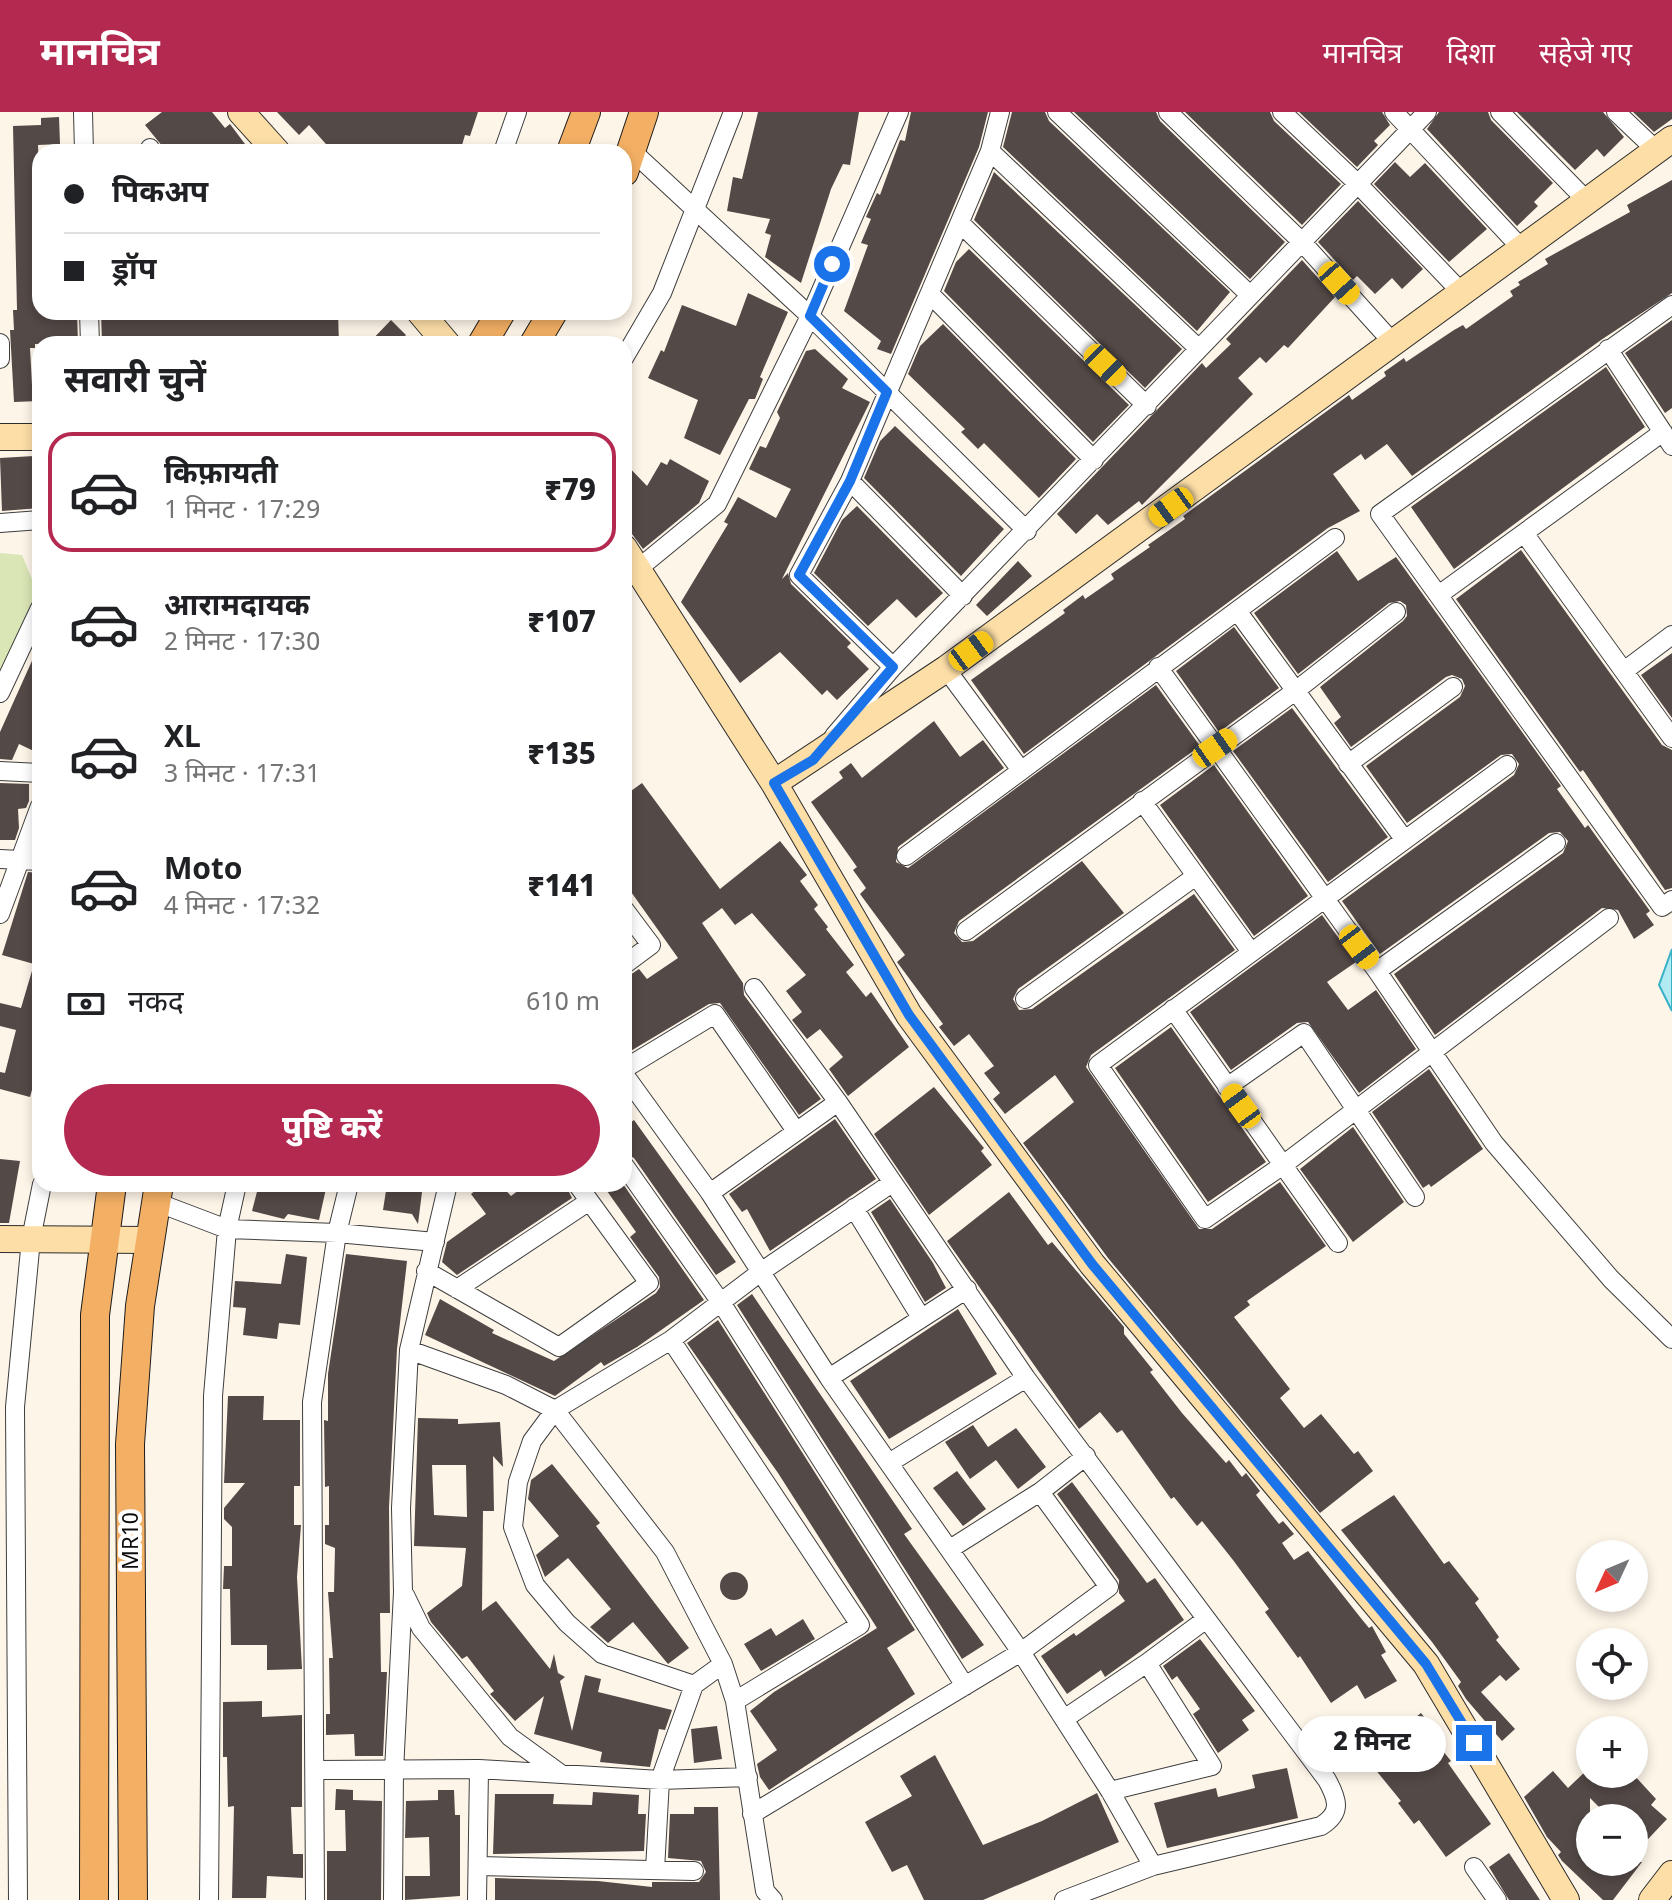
<!DOCTYPE html>
<html lang="hi">
<head>
<meta charset="utf-8">
<style>
  body { margin:0; font-family:Georgia,"Noto Sans Devanagari",serif; background:#f6f6f6; color:#202124; height:100vh; display:flex; flex-direction:column; font-size:30px; white-space:nowrap }
  * { box-sizing:border-box; margin:0 }
  p { font-size:26px; color:#757577 }
  .icon { flex:none; width:44px; height:44px; fill:none; stroke:currentColor; stroke-width:2; stroke-linecap:round; stroke-linejoin:round }
  .map { position:relative; flex:1; overflow:hidden }
  .drawer { position:absolute; left:32px; top:224px; width:600px; height:856px; display:flex; flex-direction:column; background:#fff; border-radius:24px; box-shadow:0 4px 12px #0003 }
  .drawer>* { flex:none }
  .hud { position:absolute; left:32px; top:32px; width:600px; height:176px; border-radius:24px; box-shadow:0 4px 12px #0003; display:grid; align-content:center; height:176px; padding:0 32px; background:#fff }
  .needle { width:52px; rotate:226deg }
  .controls { position:absolute; left:1576px; top:1428px; display:grid; gap:16px }
  .controls a { display:grid; place-items:center; width:72px; height:72px; border-radius:50%; background:#fff; box-shadow:0 4px 12px #0003; font-size:40px }
  .end { position:absolute; width:36px; height:36px; margin:-18px; border:10px solid #1a73e8; background:#fff; box-shadow:0 0 0 4px #fff }
  .from { border-radius:50% }
  .bubble { position:absolute; height:56px; border-radius:28px; background:#fff; box-shadow:0 4px 12px #0003; font-size:26px; font-weight:800; line-height:56px; text-align:center }
  .car { position:absolute; width:24px; height:48px; margin:-24px -12px; border-radius:10px; box-shadow:0 0 6px 2px #0007; background:linear-gradient(#f5c518 24%,#345 0 40%,#f5c518 0 76%,#345 0 86%,#f5c518 0) }
  .hud b { display:flex; align-items:center; gap:28px; height:76px; font-size:30px }
  .hud b+b { border-top:2px solid #e0e0e0 }
  .hud i { width:20px; height:20px; background:#202124 }
  ul { padding:0; list-style:none }
  li { display:flex; align-items:center; gap:24px; height:120px; margin:0 16px 12px; padding:0 16px; border:4px solid transparent; border-radius:24px }
  li div { flex:1 }
  li b { display:block; font-size:30px }
  li em { font-style:normal; font-weight:800 }
  li.on { border-color:#b42950 }
  li>.icon { width:72px; height:72px; stroke-width:1.5 }
  h2 { padding:0 32px; font-size:36px; line-height:96px }
  .pay { display:flex; align-items:center; gap:20px; height:88px; padding:0 32px; font-size:30px }
  .pay p { margin-inline-start:auto }
  .button { display:flex; gap:16px; margin-top:auto; padding:16px 32px }
  .button a { flex:1; height:92px; border-radius:48px; background:#b42950; color:#fff; font-size:32px; font-weight:800; line-height:92px; text-align:center }
  header { display:flex; align-items:center; gap:48px; box-sizing:border-box; height:112px; padding:0 40px; background:#b42950; color:#fff }
  header strong { font-size:38px }
  nav { display:flex; gap:44px; margin-inline-start:auto; font-size:28px }
  .map>svg:first-child { display:block }
  .green { fill:#dae6b5 }
  .water { fill:#b0eaf3; stroke:#3ab0c7; stroke-width:2 }
  .building { fill:#534947; fill-rule:evenodd }
  .lines { fill:none; stroke-linecap:round; stroke-linejoin:round }
  .street-casing { stroke:#3e3e3e; stroke-width:20 }
  .secondary-casing { stroke:#2d2d2d; stroke-width:28 }
  .primary-casing { stroke:#1c1c1c; stroke-width:30 }
  .street { stroke:#fff; stroke-width:18 }
  .secondary { stroke:#fcdea6; stroke-width:26 }
  .primary { stroke:#f3af64; stroke-width:28 }
  .route { stroke:#1a73e8; stroke-width:10 }
  .labels { text-anchor:middle; stroke-width:8; stroke-linejoin:round; paint-order:stroke }
  .street-label { font-size:22px; fill:#0b0b0b; stroke:#fff }
</style>
</head>
<body>
<header>
<strong>मानचित्र</strong>
<nav><a>मानचित्र</a><a>दिशा</a><a>सहेजे गए</a></nav>
</header>
<div class="map">
<svg width="1672" height="1788" viewBox="0 0 1672 1788">
  <rect width="100%" height="100%" fill="#fef5e9"/>
  <!-- green -->
  <path class="green" d="M0 441 22 443 38 482 0 561Z"/>
  <!-- water -->
  <path class="water" d="M1672 837V899L1659 873Z"/>
  <!-- building -->
  <path class="building" d="M162 0H212L225 16 230 12 251 40H167L145 13Z
    M277 0H478L470 24 465 23 460 40H333L309 13 299 23Z
    M758 0H859L850 53 843 52 831 77 801 171 765 145 771 123 765 121 770 107 727 99 733 65 742 67Z
    M911 0H988L979 35 891 242 877 237 881 229 844 199 868 133 861 131 871 107 866 105 877 81 880 83 900 28 905 29Z
    M1012 0H1045L1049 9 1230 180 1197 219 1003 35Z
    M1074 0H1156L1160 9 1285 130 1250 167Z
    M1185 0H1270L1274 9 1341 72 1302 113Z
    M1299 0H1382L1390 13 1374 29 1378 33 1357 55Z
    M1439 0H1488L1491 8 1553 71 1534 90 1538 94 1517 114 1427 17Z
    M1517 0H1603L1624 25 1604 45 1597 37 1575 58Z
    M1633 0H1672V7L1654 20Z
    M59 5 60 32 38 33 40 93 39 113H35L40 200H77L78 231 35 232V236H30L32 273H38L39 289 14 290 10 218H14L13 198H17L13 14 41 13V6Z
    M1395 50 1410 65 1425 51 1487 117 1449 150 1374 72Z
    M994 60 1182 237 1145 276 974 108Z
    M1672 68V181L1601 228 1412 364 1387 332 1365 348 1361 342 1333 362 1360 399 1328 416 1024 642 971 568 1065 501 1063 498 1083 483 1085 487 1114 467 1111 462 1150 435 1148 433 1185 407 1183 404 1349 283 1352 288 1386 264 1384 260 1404 246 1406 250 1454 218 1463 213 1466 217 1513 184 1510 179 1520 173 1518 170 1548 152 1545 147 1630 100 1627 93Z
    M1358 89 1423 157 1402 177 1392 166 1375 182 1357 164 1353 168 1318 130Z
    M969 137 1129 293 1093 330 944 179 956 150Z
    M1302 148 1335 185 1288 236 1284 233 1266 251 1260 245 1238 266 1253 282 1142 393 1139 389 1108 413 1097 402 1076 422 1057 402 1202 251 1206 256 1231 232 1226 227Z
    M748 181 788 200 760 265 763 267 755 287H749L720 343 684 326 698 288 648 266 661 238 664 240 682 193 736 214Z
    M101 200H338L339 232 102 231Z
    M391 208 406 223 398 232H368Z
    M1672 208V296L1665 301 1625 241Z
    M943 212 1076 347 1039 386 984 331 978 337 961 320 965 317 908 262 920 234Z
    M815 237 848 267 842 276 870 290 782 467 788 461 791 472 851 531 847 535 869 557 837 588 827 578 822 583 780 540 740 571 681 490 728 412 724 410 738 385 776 406 791 377 749 357 760 334 766 336 780 306 777 300 806 239Z
    M1606 255 1645 315 1454 457 1411 395Z
    M895 314 1004 417 961 464 864 366 880 329Z
    M34 344 40 345V396L2 399 0 346Z
    M670 347 709 369 699 391 643 437 632 422 624 420V350L647 374 661 350 667 353Z
    M857 394 943 481 916 506 897 487 868 514 814 461 842 408Z
    M1521 438 1662 633 1672 638V776L1665 778 1583 658 1580 660 1456 487Z
    M1337 439 1358 469 1396 445 1561 674 1557 677 1585 716 1588 713 1650 799 1646 802 1654 813 1634 827 1618 798 1602 796 1435 923 1394 862 1563 741 1568 729 1560 720 1549 721 1380 842 1342 789 1514 663 1519 652 1512 642 1501 643 1407 711 1366 654 1460 585 1465 574 1462 567 1452 563 1446 565 1351 635 1334 611 1341 605 1320 575 1403 509 1407 504 1406 493 1400 489 1389 491 1298 562 1254 501Z
    M1018 449 1032 464 987 504 976 493Z
    M1234 515 1279 576 1219 620 1176 559Z
    M40 531V642L19 632 12 648 0 647V620Z
    M1672 541V606L1641 563Z
    M1156 573 1200 634 959 809 954 821 962 830 973 829 1082 749 1124 801 1018 877 1013 887 1019 898 1032 897 1194 782 1235 838 1091 943 1086 955 1199 1117H1212L1280 1070 1326 1134 1247 1189 1250 1193 1234 1205 1290 1277 1280 1286 1304 1316 1321 1302 1354 1342 1358 1339 1373 1359 1320 1401 1108 1146 1023 1031 1074 990 1055 963 1005 1002 993 987 1000 981 984 961 994 954 969 922 954 934 939 915 943 912 897 850 905 843 860 782 866 776 853 758 857 755 811 690 843 666 839 660 851 651 862 666 934 609 960 645 983 628 1004 656 898 735 896 750 908 756Z
    M1292 596 1388 725 1328 770 1233 639Z
    M1214 653 1308 784 1254 824 1160 693Z
    M0 671 29 672V689L26 696 18 697 19 716 15 728H0Z
    M642 671 720 777 780 729 807 763 800 769 818 793 814 797 828 815 826 817 854 853 846 860 866 885 871 880 909 935 848 984 829 957 843 945 820 917 807 927 792 908 802 900 786 879 806 863 752 801 735 813 722 796 702 811 743 871 744 883 821 987 799 1003 720 891 709 892 624 943V867L639 857 647 867 678 846 624 770V684Z
    M28 760 40 761V949L30 985 0 977V960L5 961 16 918 0 914V891L21 896 34 852 2 843Z
    M1322 803 1356 850 1327 870 1348 898 1376 878 1416 937 1359 981 1308 910 1297 911 1231 958 1190 900Z
    M1171 915 1266 1050 1208 1090 1115 956Z
    M1429 957 1483 1037 1431 1075 1429 1072 1423 1076 1372 1000Z
    M934 975 984 1036 981 1039 992 1053 929 1103 874 1022Z
    M835 1007 876 1067 770 1139 747 1097 742 1100 729 1082Z
    M634 1008 736 1150 716 1163 634 1046 624 1041V1015Z
    M1353 1015 1404 1090 1353 1130 1300 1057Z
    M0 1047 20 1049 9 1111H0Z
    M259 1072H327L319 1108 288 1102 284 1107 252 1099Z
    M387 1072H423L418 1112 412 1102 383 1098Z
    M483 1072H500L511 1084 527 1072H565L572 1086 457 1163 442 1150 447 1130 486 1102 471 1082Z
    M602 1072H623L704 1188 637 1235 604 1254 601 1250 555 1284 425 1223 440 1187 494 1218 492 1221 554 1249 656 1181 660 1175 659 1165 630 1125 636 1120Z
    M1009 1080 1048 1133 1052 1130 1124 1215V1222L1153 1258 1150 1260 1182 1301 1226 1351 1229 1348 1242 1365 1246 1361 1260 1379 1256 1383 1279 1412 1283 1409 1294 1422 1282 1431 1294 1448 1308 1439 1360 1505 1369 1516 1372 1514 1386 1540 1381 1543 1397 1569 1365 1587 1357 1573 1331 1591 1300 1544 1298 1546 1265 1500 1269 1497 1233 1448 1202 1409 1197 1414 1174 1385 1171 1387 1122 1318 1117 1321 1100 1300 1079 1317 947 1129Z
    M890 1087 933 1151 946 1176 925 1190 871 1100Z
    M286 1142 307 1145 300 1213 279 1211 277 1227 243 1223 246 1196 233 1195 235 1169 281 1172Z
    M346 1142 407 1149 397 1237 389 1395 390 1501H380L381 1560H387L383 1644H355L354 1622 326 1623V1602H330L329 1546H333L328 1480H334L335 1436 325 1432V1413H329V1374L325 1375 324 1308 328 1309V1262Z
    M752 1182 912 1417 904 1422 984 1533 962 1547 737 1193Z
    M958 1197 997 1262 889 1327 850 1269Z
    M718 1208 915 1518 887 1536 915 1582 769 1678 760 1665 757 1652 777 1638 750 1599 774 1580 877 1516 778 1361 687 1231Z
    M228 1284H264L263 1308H300V1374H294V1413H301L297 1465 302 1557 267 1558V1533H231L230 1477H223L224 1454H232V1415L224 1407V1396L245 1371H224Z
    M418 1306 458 1307V1312L500 1310 503 1355 493 1344 494 1399H483L482 1499 496 1489 550 1557 554 1542 558 1561 565 1565 560 1569 572 1619 585 1563 601 1567 598 1580 672 1598 665 1618 659 1617 650 1655 600 1650 602 1640 534 1622 544 1584 515 1609 490 1582 494 1579 467 1544 462 1547 431 1510 427 1501 462 1474 466 1436 414 1434ZM432 1353H466L467 1405 434 1403Z
    M973 1313 988 1335 1016 1316 1046 1355 1018 1377 996 1348 970 1367 945 1330Z
    M552 1352 600 1411 596 1414 689 1536 668 1552 633 1510 608 1531 590 1515 611 1497 568 1446 545 1465 536 1443 559 1424 528 1387 531 1368Z
    M957 1359 986 1397 963 1414 933 1376Z
    M1072 1370 1147 1471 1155 1466 1184 1508 1105 1565 1101 1558 1067 1582 1041 1544 1074 1521 1076 1524 1125 1489 1119 1481V1468L1057 1382Z
    M1394 1383 1444 1452 1449 1449 1479 1487 1475 1491 1499 1525 1496 1528 1520 1557 1506 1569 1500 1563 1481 1580 1515 1617 1502 1629 1466 1587 1458 1574 1461 1570 1432 1530 1341 1418Z
    M720 1474a14 14 0 1 1 28 0a14 14 0 1 1-28 0Z
    M803 1507 815 1527 761 1559 744 1532 771 1516 776 1524Z
    M1200 1527 1255 1599 1242 1608 1249 1618 1218 1641 1193 1602 1200 1597 1177 1564 1172 1568 1163 1554Z
    M262 1589V1605L302 1603V1695H291L293 1742H303V1766L267 1764 266 1786H232L234 1694 228 1695 227 1645H223V1590Z
    M1421 1601 1439 1624 1434 1628 1451 1649 1448 1651 1491 1712 1446 1745 1419 1708 1414 1712 1398 1691 1401 1689 1348 1624 1372 1605 1389 1626Z
    M717 1614 722 1647 694 1651 691 1617Z
    M935 1643 983 1733 1042 1709 1097 1681 1119 1730 983 1788H924L907 1753 892 1760 865 1710 912 1684 900 1664Z
    M1590 1655V1662H1633L1656 1687 1651 1693 1667 1707 1634 1742V1706H1610L1590 1686V1750H1642L1613 1788H1603L1562 1749 1558 1743 1561 1740 1547 1725 1524 1685 1553 1659 1568 1676Z
    M1287 1656 1298 1706 1167 1736 1154 1691 1216 1676 1218 1685 1255 1676 1252 1663Z
    M336 1677 353 1678V1688L382 1689 381 1788H327V1739H346L345 1698H335Z
    M438 1678H454L455 1703H460V1784L405 1788V1764H430L429 1725 405 1726 406 1689 438 1688Z
    M593 1680 639 1683 638 1702H646L644 1739 493 1742 495 1682H554L553 1692 592 1693Z
    M694 1695H718L720 1788H495V1766L598 1769 652 1775V1770H699L706 1760 701 1749 668 1746 670 1702H694Z
    M1509 1741 1540 1788H1509L1489 1755Z"/>
  <g class="lines">
    <defs>
      <path id="street" d="M83 0 84 40
        M1057 0 1250 183
        M1168 0 1302 130 1395 233
        M1282 0 1357 71 1464 183
        M1394 0 1523 138
        M1500 0 1588 90
        M1616 0 1657 39
        M150 36V40
        M632 39 810 204 1027 419
        M990 39 1199 237
        M503 40 517 0
        M960 111 1147 294
        M931 183 1094 348
        M1672 193 1380 402 1662 795 1672 788
        M89 200 90 232
        M0 231V247
        M1608 237 1672 334
        M624 246 662 181 733 0
        M850 369 963 484
        M0 411 40 408
        M1524 421 1672 626
        M639 456 717 392 810 204 899 0
        M1440 482 1663 320
        M1238 500 1404 727
        M893 555 799 463 850 369 990 39 1000 0
        M1158 555 1377 859 1494 1031 1611 1167 1672 1227
        M946 557 1020 657
        M1624 559 1672 523
        M0 581 40 496
        M834 624 893 555 1427 0
        M1348 652 1453 575
        M1507 653 1098 953 1205 1107 1283 1053 1609 806
        M0 659 40 661
        M1142 689 1251 840
        M906 744 1335 426
        M0 747 40 749
        M624 797 651 833 624 853
        M0 802 40 694
        M966 819 1294 580 1396 500
        M1377 859 1556 731
        M754 876 838 990
        M1025 887 1196 764
        M1173 897 1338 1131
        M624 957 715 902 796 1019
        M624 962 710 1081 829 1266 1021 1540 1110 1679 1153 1754
        M1227 975 1304 921 1415 1085
        M624 1053 722 1192 965 1574
        M710 1081 838 990 1026 1266 889 1351
        M156 1090 227 1117 337 1121 435 1130
        M854 1096 920 1204
        M426 1159 559 1235 649 1171 577 1072
        M457 1177 588 1090
        M671 1228 860 1513 735 1589
        M409 1238 506 1273 555 1298 665 1440 723 1552 735 1589 765 1779 773 1788
        M829 1266 967 1177
        M1026 1266 1327 1668C1338 1688 1342 1701 1321 1714L1153 1754 1064 1788
        M1040 1380 1086 1344
        M405 1483 421 1516 510 1625 561 1662
        M1147 1551 1205 1508
        M723 1552 694 1573 602 1542 567 1511 535 1473 513 1415 518 1370 532 1329 555 1298 671 1228 762 1159 892 1071
        M1064 1607 1147 1551 1212 1654 1110 1679
        M315 1658 479 1657 660 1668 748 1665
        M752 1702 1021 1540 1109 1475 1040 1380 950 1437
        M479 1754 694 1759
        M1474 1755 1497 1788
        M655 1758 660 1668 694 1573
        M18 1788 15 1295 31 1127 42 1072
        M209 1788 213 1284 227 1117 237 1072
        M315 1788 312 1290 337 1121 349 1072
        M393 1788 394 1659 403 1480 401 1396 409 1238 448 1072
        M477 1788 479 1657"/>
      <path id="secondary" d="M241 0 277 40
        M420 200 447 232
        M0 325H40
        M624 436 774 671 909 903 1092 1152 1426 1552 1566 1788
        M774 671 946 557 1672 27
        M0 1127 150 1128
        M1652 1788 1672 1762"/>
      <path id="primary" d="M571 40 586 0
        M624 60 644 0
        M482 232 501 200
        M534 232 553 200
        M94 1788 95 1203 112 1072
        M133 1788 130 1332 140 1194 159 1072"/>
    </defs>
    <!-- street casing -->
    <use href="#street" class="street-casing"/>
    <!-- secondary casing -->
    <use href="#secondary" class="secondary-casing"/>
    <!-- primary casing -->
    <use href="#primary" class="primary-casing"/>
    <!-- street -->
    <use href="#street" class="street"/>
    <!-- secondary -->
    <use href="#secondary" class="secondary"/>
    <!-- primary -->
    <use href="#primary" class="primary"/>
  </g>
  <g class="lines">
    <!-- route -->
    <path class="route" d="M832 152 810 204 887 280 850 369 799 463 893 555 813 648 774 671 909 903 1092 1152 1426 1552 1474 1631"/>
  </g>
  <g class="labels">
    <!-- street labels -->
    <g class="street-label">
      <text transform="translate(130 1429) rotate(-90)" y="8">MR10</text>
    </g>
  </g>
</svg>
<div class="controls">
<a><svg class="needle" viewBox="-14 -14 28 28"><path d="M0-13l5 13h-10z" fill="#e53935"/><path d="M0 13l5-13h-10z" fill="#757577"/></svg></a>
<a><svg class="icon" aria-label="locate" viewBox="0 0 24 24"><circle cx="12" cy="12" r="6"/><path d="M12 2v4M12 18v4M2 12h4M18 12h4"/></svg></a>
<a>+</a>
<a>−</a>
</div>
<i class="end from" style="left:832px;top:152px"></i>
<i class="end" style="left:1474px;top:1631px"></i>
<div class="bubble" style="left:1298px;top:1604px;width:148px">2 मिनट</div>
<i class="car" style="left:1339px;top:171px;rotate:138deg"></i>
<i class="car" style="left:1105px;top:253px;rotate:134deg"></i>
<i class="car" style="left:1171px;top:395px;rotate:234deg"></i>
<i class="car" style="left:971px;top:539px;rotate:54deg"></i>
<i class="car" style="left:1215px;top:636px;rotate:55deg"></i>
<i class="car" style="left:1359px;top:835px;rotate:143deg"></i>
<i class="car" style="left:1241px;top:994px;rotate:324deg"></i>
<div class="hud">
<b><i class="from"></i>पिकअप</b>
<b><i></i>ड्रॉप</b>
</div>
<section class="drawer">
<h2>सवारी चुनें</h2>
<ul>
<li class="on"><svg class="icon" aria-label="car" viewBox="0 0 24 24"><path d="M5 17H2v-5l4-1 3-4h7l3 4 3 1v5h-3M9 17h6M6 11h13"/><circle cx="7" cy="17" r="2"/><circle cx="17" cy="17" r="2"/></svg><div><b>किफ़ायती</b><p>1 मिनट · 17:29</p></div><em>₹79</em></li>
<li><svg class="icon" aria-label="car" viewBox="0 0 24 24"><path d="M5 17H2v-5l4-1 3-4h7l3 4 3 1v5h-3M9 17h6M6 11h13"/><circle cx="7" cy="17" r="2"/><circle cx="17" cy="17" r="2"/></svg><div><b>आरामदायक</b><p>2 मिनट · 17:30</p></div><em>₹107</em></li>
<li><svg class="icon" aria-label="car" viewBox="0 0 24 24"><path d="M5 17H2v-5l4-1 3-4h7l3 4 3 1v5h-3M9 17h6M6 11h13"/><circle cx="7" cy="17" r="2"/><circle cx="17" cy="17" r="2"/></svg><div><b>XL</b><p>3 मिनट · 17:31</p></div><em>₹135</em></li>
<li><svg class="icon" aria-label="car" viewBox="0 0 24 24"><path d="M5 17H2v-5l4-1 3-4h7l3 4 3 1v5h-3M9 17h6M6 11h13"/><circle cx="7" cy="17" r="2"/><circle cx="17" cy="17" r="2"/></svg><div><b>Moto</b><p>4 मिनट · 17:32</p></div><em>₹141</em></li>
</ul>
<div class="pay"><svg class="icon" aria-label="cash" viewBox="0 0 24 24"><path d="M3 7h18v10H3z"/><circle cx="12" cy="12" r="2"/></svg>नकद<p>610 m</p></div>
<div class="button"><a>पुष्टि करें</a></div>
</section>
</div>
</body>
</html>
